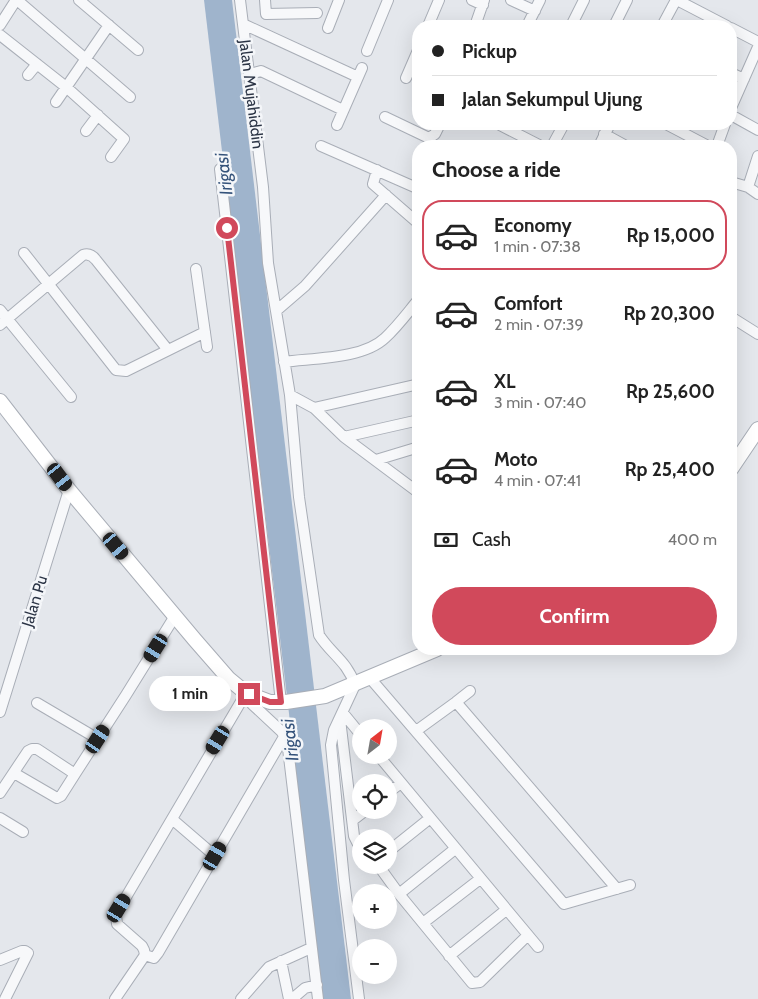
<!DOCTYPE html>
<html lang="en">
<head>
<meta charset="utf-8">
<style>
  body { margin:0; font-family:Cabin,sans-serif; background:#f2f2f2; color:#222; height:100vh; display:flex; flex-direction:column; font-size:19px; white-space:nowrap }
  * { box-sizing:border-box; margin:0 }
  p { font-size:16px; color:#767676 }
  .icon { flex:none; width:28px; height:28px; fill:none; stroke:currentColor; stroke-width:2; stroke-linecap:round; stroke-linejoin:round }
  .map { position:relative; flex:1; overflow:hidden }
  .panel { position:absolute; left:412px; top:140px; width:325px; height:515px; display:flex; flex-direction:column; background:#fff; border-radius:20px; box-shadow:0 5px 20px #0002 }
  .panel>* { flex:none }
  .top-card { position:absolute; left:412px; top:20px; width:325px; height:110px; border-radius:20px; box-shadow:0 5px 20px #0002; display:grid; align-content:center; height:110px; padding:0 20px; background:#fff }
  .needle { width:32px; rotate:31deg }
  .buttons { position:absolute; left:352px; top:719px; display:grid; gap:10px }
  .buttons a { display:grid; place-items:center; width:45px; height:45px; border-radius:50%; background:#fff; box-shadow:0 5px 20px #0002; font-size:25px }
  .end { position:absolute; width:22px; height:22px; margin:-11px; border:6px solid #d1495b; background:#fff; box-shadow:0 0 0 2px #fff }
  .from { border-radius:50% }
  .bubble { position:absolute; height:35px; border-radius:18px; background:#fff; box-shadow:0 5px 20px #0002; font-size:16px; font-weight:800; line-height:35px; text-align:center }
  .car { position:absolute; width:15px; height:30px; margin:-15px -8px; border-radius:6px; box-shadow:0 0 4px 1px #0007; background:linear-gradient(#222 24%,#8ab4d8 0 40%,#222 0 76%,#8ab4d8 0 86%,#222 0) }
  .top-card b { display:flex; align-items:center; gap:18px; height:48px; font-size:19px }
  .top-card b+b { border-top:1px solid #e0e0e0 }
  .top-card i { width:12px; height:12px; background:#222 }
  ul { padding:0; list-style:none }
  li { display:flex; align-items:center; gap:15px; height:70px; margin:0 10px 8px; padding:0 10px; border:2px solid transparent; border-radius:20px }
  li div { flex:1 }
  li b { display:block; font-size:19px }
  li em { font-style:normal; font-weight:800 }
  li.current { border-color:#d1495b }
  li>.icon { width:45px; height:45px; stroke-width:1.5 }
  h2 { padding:0 20px; font-size:22px; line-height:60px }
  .pay { display:flex; align-items:center; gap:12px; height:55px; padding:0 20px; font-size:19px }
  .pay p { margin-inline-start:auto }
  .primary-button { display:flex; gap:10px; margin-top:auto; padding:10px 20px }
  .primary-button a { flex:1; height:58px; border-radius:30px; background:#d1495b; color:#fff; font-size:20px; font-weight:800; line-height:58px; text-align:center }
  .map>svg:first-child { display:block }
  .water { fill:#9fb4cc }
  .lines { fill:none; stroke-linecap:round; stroke-linejoin:round }
  .street-casing { stroke:#a9aeb7; stroke-width:12 }
  .secondary-casing { stroke:#a9aeb7; stroke-width:16 }
  .street { stroke:#f7f8fa; stroke-width:10 }
  .secondary { stroke:#fff; stroke-width:14 }
  .route { stroke:#d1495b; stroke-width:6 }
  .labels { text-anchor:middle; stroke-width:5; stroke-linejoin:round; paint-order:stroke }
  .street-label { font-size:16px; fill:#2b3445; stroke:#f4f6f9 }
  .water-label { font-size:18px; font-style:italic; fill:#34527a; stroke:#f4f6f9 }
</style>
</head>
<body>
<div class="map">
<svg width="758" height="999" viewBox="0 0 758 999">
  <rect width="100%" height="100%" fill="#e4e7ec"/>
  <!-- water -->
  <path class="water" d="M204 0H232L351 999H323Z"/>
  <g class="lines">
    <defs>
      <path id="street" d="M17 0 130 97
        M79 0 138 50
        M240 0 263 187 268 263 290 395 299 497 319 635C331 654 347 661 355 685L334 730 331 745 344 880 359 999
        M265 0 266 14 317 13
        M472 0 483 5
        M511 0 535 11
        M677 0 727 26
        M243 24 358 77
        M0 25 16 0
        M428 26 439 0
        M475 26 484 0
        M527 26 540 0
        M571 26 584 0
        M614 26 627 0
        M662 26 676 0
        M328 28 339 0
        M731 28 758 42
        M0 35 66 87 124 139 111 157
        M367 51 388 0
        M731 73 744 79
        M250 74 261 71 343 110
        M28 75 37 64
        M406 78 419 48
        M56 102 109 25
        M731 108 758 47
        M731 115 758 130
        M385 117 429 138 435 134 440 124
        M498 124 541 146
        M666 124 708 146
        M337 125 362 68
        M86 131 98 115
        M604 134 626 146
        M321 146 419 189
        M552 146 564 124
        M599 146 610 124
        M717 146 725 124
        M220 169 281 702
        M377 170 373 184 419 224
        M731 182 748 187 758 194
        M748 187 758 156
        M24 253 116 370 126 371 205 332
        M196 269 207 347
        M0 310 71 397
        M276 311 305 286 386 195
        M731 317 758 334
        M0 325 83 255C89 253 93 256 96 260L168 350
        M284 362C314 358 363 359 385 338 398 326 408 312 419 299
        M290 395 314 408 344 437 419 493
        M314 408 419 384
        M344 437 419 420
        M376 460 419 447
        M370 678 564 904 630 885
        M470 691 456 702 617 889
        M249 695V699L252 704 281 731 287 740 318 999
        M37 703 98 739
        M0 712 69 490
        M343 713 361 735
        M340 719 354 836 361 850
        M416 731 456 702
        M378 755 538 947
        M14 773 57 798 61 796 75 774
        M389 792 401 783
        M0 793 28 751 32 749H37L75 774 126 695 175 616
        M0 818 23 832
        M172 819 215 856
        M353 820 366 810
        M389 851 429 819
        M378 865 399 894 472 983 480 982 528 935
        M399 894 455 849
        M423 923 480 879
        M145 955 154 958 158 953 285 735
        M449 956 506 910
        M0 960 22 951H25L28 953 5 999
        M281 961 289 999
        M115 999 145 955 144 950 142 946 117 924 116 914 246 693
        M241 999 269 967 311 948
        M292 999 305 988 317 985"/>
      <path id="secondary" d="M0 401 69 490 195 640 229 679 246 693 270 702H286L325 696 437 649
        M731 469 758 429"/>
    </defs>
    <!-- street casing -->
    <use href="#street" class="street-casing"/>
    <!-- secondary casing -->
    <use href="#secondary" class="secondary-casing"/>
    <!-- street -->
    <use href="#street" class="street"/>
    <!-- secondary -->
    <use href="#secondary" class="secondary"/>
  </g>
  <g class="lines">
    <!-- route -->
    <path class="route" d="M227 228 281 702H270L249 694"/>
  </g>
  <g class="labels">
    <!-- street labels -->
    <g class="street-label">
      <text transform="translate(252 94) rotate(83)" y="6">Jalan Mujahiddin</text>
      <text transform="translate(34 601) rotate(-73)" y="6">Jalan Pu</text>
    </g>
    <!-- water labels -->
    <g class="water-label">
      <text transform="translate(224 174) rotate(-97)" y="6">Irigasi</text>
      <text transform="translate(290 740) rotate(-97)" y="6">Irigasi</text>
    </g>
  </g>
</svg>
<div class="buttons">
<a><svg class="needle" viewBox="-14 -14 28 28"><path d="M0-13l5 13h-10z" fill="#e53935"/><path d="M0 13l5-13h-10z" fill="#767676"/></svg></a>
<a><svg class="icon" aria-label="locate" viewBox="0 0 24 24"><circle cx="12" cy="12" r="6"/><path d="M12 2v4M12 18v4M2 12h4M18 12h4"/></svg></a>
<a><svg class="icon" aria-label="layers" viewBox="0 0 24 24"><path d="M12 4l9 5-9 5-9-5zM3 14l9 5 9-5"/></svg></a>
<a>+</a>
<a>−</a>
</div>
<i class="end from" style="left:227px;top:228px"></i>
<i class="end" style="left:249px;top:694px"></i>
<div class="bubble" style="left:149px;top:676px;width:82px">1 min</div>
<i class="car" style="left:60px;top:477px;rotate:143deg"></i>
<i class="car" style="left:116px;top:546px;rotate:140deg"></i>
<i class="car" style="left:156px;top:648px;rotate:212deg"></i>
<i class="car" style="left:98px;top:739px;rotate:33deg"></i>
<i class="car" style="left:218px;top:740px;rotate:211deg"></i>
<i class="car" style="left:215px;top:856px;rotate:30deg"></i>
<i class="car" style="left:119px;top:908px;rotate:31deg"></i>
<div class="top-card">
<b><i class="from"></i>Pickup</b>
<b><i></i>Jalan Sekumpul Ujung</b>
</div>
<section class="panel">
<h2>Choose a ride</h2>
<ul>
<li class="current"><svg class="icon" aria-label="car" viewBox="0 0 24 24"><path d="M5 17H2v-5l4-1 3-4h7l3 4 3 1v5h-3M9 17h6M6 11h13"/><circle cx="7" cy="17" r="2"/><circle cx="17" cy="17" r="2"/></svg><div><b>Economy</b><p>1 min · 07:38</p></div><em>Rp 15,000</em></li>
<li><svg class="icon" aria-label="car" viewBox="0 0 24 24"><path d="M5 17H2v-5l4-1 3-4h7l3 4 3 1v5h-3M9 17h6M6 11h13"/><circle cx="7" cy="17" r="2"/><circle cx="17" cy="17" r="2"/></svg><div><b>Comfort</b><p>2 min · 07:39</p></div><em>Rp 20,300</em></li>
<li><svg class="icon" aria-label="car" viewBox="0 0 24 24"><path d="M5 17H2v-5l4-1 3-4h7l3 4 3 1v5h-3M9 17h6M6 11h13"/><circle cx="7" cy="17" r="2"/><circle cx="17" cy="17" r="2"/></svg><div><b>XL</b><p>3 min · 07:40</p></div><em>Rp 25,600</em></li>
<li><svg class="icon" aria-label="car" viewBox="0 0 24 24"><path d="M5 17H2v-5l4-1 3-4h7l3 4 3 1v5h-3M9 17h6M6 11h13"/><circle cx="7" cy="17" r="2"/><circle cx="17" cy="17" r="2"/></svg><div><b>Moto</b><p>4 min · 07:41</p></div><em>Rp 25,400</em></li>
</ul>
<div class="pay"><svg class="icon" aria-label="cash" viewBox="0 0 24 24"><path d="M3 7h18v10H3z"/><circle cx="12" cy="12" r="2"/></svg>Cash<p>400 m</p></div>
<div class="primary-button"><a>Confirm</a></div>
</section>
</div>
</body>
</html>
